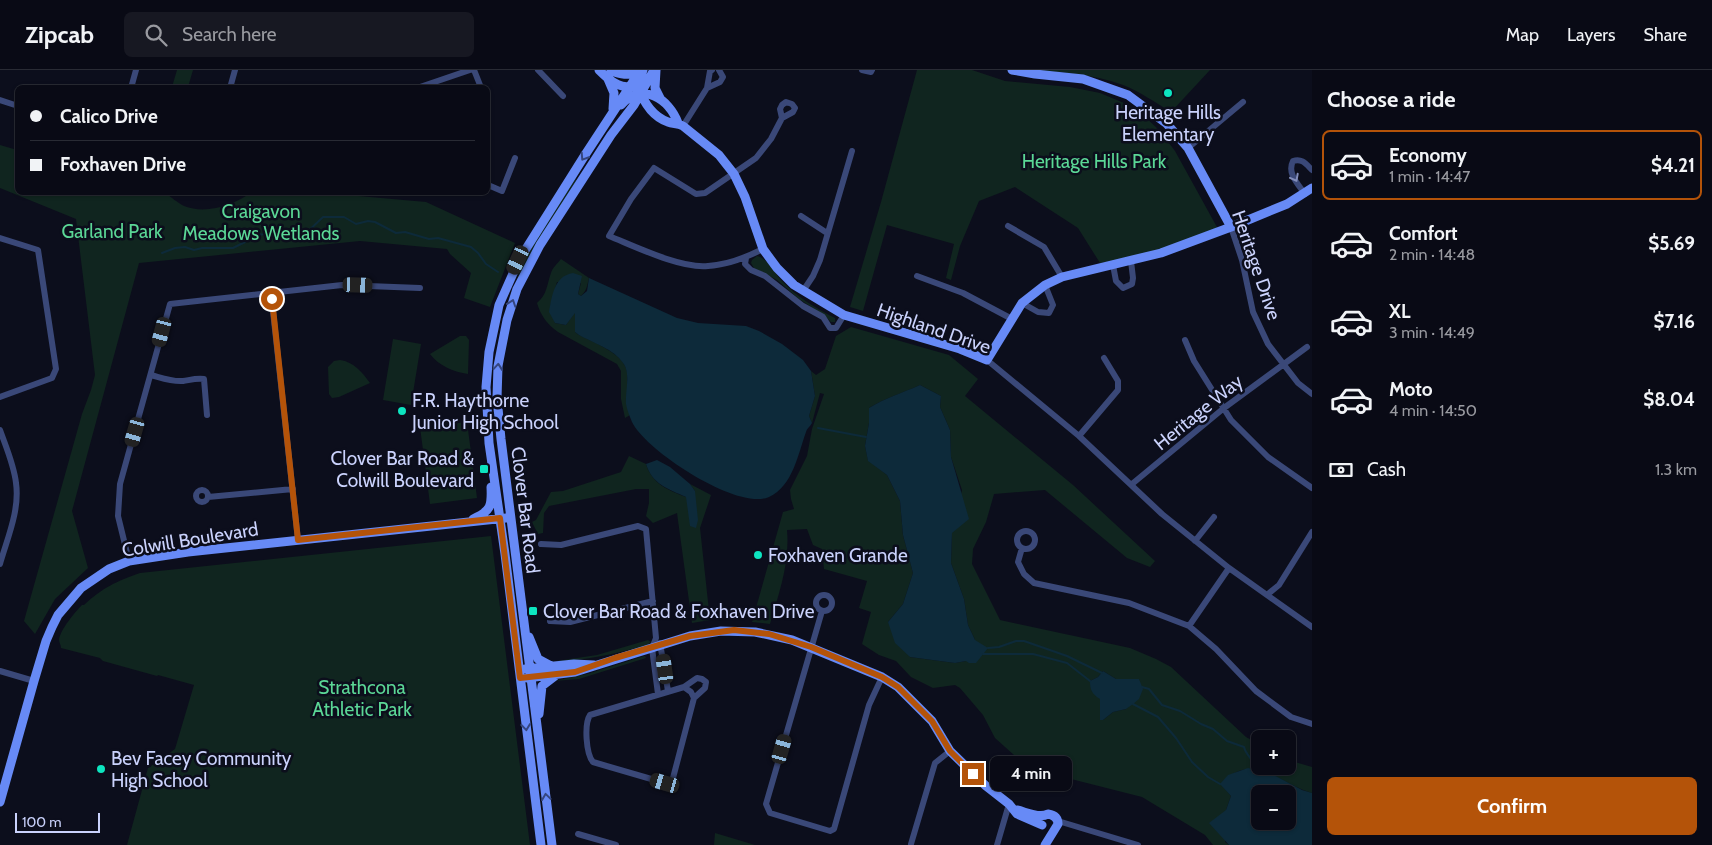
<!DOCTYPE html>
<html lang="en">
<head>
<meta charset="utf-8">
<style>
  body { margin:0; font-family:Cabin,sans-serif; background:#171822; color:#f1f3f6; height:100vh; display:flex; flex-direction:column; font-size:19px; white-space:nowrap }
  * { box-sizing:border-box; margin:0 }
  p { font-size:16px; color:#999aa0 }
  .icon { flex:none; width:28px; height:28px; fill:none; stroke:currentColor; stroke-width:2; stroke-linecap:round; stroke-linejoin:round }
  .map { position:relative; flex:1; overflow:hidden }
  .side { display:flex; flex-direction:column; background:#090a15; width:400px }
  .side>* { flex:none }
  .banner { position:absolute; left:15px; top:15px; width:475px; height:110px; border-radius:8px; box-shadow:0 1px 4px #0004,0 0 0 1px #292b34; display:grid; align-content:center; height:110px; padding:0 15px; background:#090a15 }
  .tools { position:absolute; left:1251px; top:660px; display:grid; gap:10px }
  .tools a { display:grid; place-items:center; width:45px; height:45px; border-radius:8px; background:#090a15; box-shadow:0 1px 4px #0004,0 0 0 1px #292b34; font-size:25px }
  .scale { position:absolute; left:15px; bottom:12px; width:85px; box-sizing:border-box; padding-left:5px; border:2px solid #cad2fc; border-top:0; font-size:14px; line-height:18px; white-space:nowrap; color:#cad2fc; -webkit-text-stroke:4px #0c0e1c; paint-order:stroke }
  .end { position:absolute; width:22px; height:22px; margin:-11px; border:6px solid #b45309; background:#fff; box-shadow:0 0 0 2px #fff }
  .from { border-radius:50% }
  .bubble { position:absolute; height:35px; border-radius:8px; background:#090a15; box-shadow:0 1px 4px #0004,0 0 0 1px #292b34; font-size:16px; font-weight:800; line-height:35px; text-align:center }
  .car { position:absolute; width:15px; height:30px; margin:-15px -8px; border-radius:6px; box-shadow:0 0 4px 1px #0007; background:linear-gradient(#222 24%,#8ab4d8 0 40%,#222 0 76%,#8ab4d8 0 86%,#222 0) }
  .banner b { display:flex; align-items:center; gap:18px; height:48px; font-size:19px }
  .banner b+b { border-top:1px solid #292b34 }
  .banner i { width:12px; height:12px; background:#f1f3f6 }
  ul { padding:0; list-style:none }
  li { display:flex; align-items:center; gap:15px; height:70px; margin:0 10px 8px; padding:0 5px; border:2px solid transparent; border-radius:8px }
  li div { flex:1 }
  li b { display:block; font-size:19px }
  li em { font-style:normal; font-weight:800 }
  li.active { border-color:#b45309 }
  li>.icon { width:45px; height:45px; stroke-width:1.5 }
  h2 { padding:0 15px; font-size:22px; line-height:60px }
  .pay { display:flex; align-items:center; gap:12px; height:55px; padding:0 15px; font-size:19px }
  .pay p { margin-inline-start:auto }
  .button { display:flex; gap:10px; margin-top:auto; padding:10px 15px }
  .button a { flex:1; height:58px; border-radius:8px; background:#b45309; color:#fff; font-size:20px; font-weight:800; line-height:58px; text-align:center }
  header { display:flex; align-items:center; gap:30px; box-sizing:border-box; height:70px; padding:0 25px; background:#090a15; border-bottom:1px solid #292b34 }
  header strong { font-size:24px }
  nav { display:flex; gap:28px; margin-inline-start:auto; font-size:18px }
  .search { width:350px; height:45px; background:#171822; display:flex; align-items:center; gap:12px; box-sizing:border-box; padding:0 18px; border-radius:8px; color:#999aa0; font-size:19px }
  main { display:flex; flex:1; min-height:0 }
  .map>svg:first-child { display:block }
  .green { fill:#10251f; fill-rule:evenodd }
  .water { fill:#0d2a3a; fill-rule:evenodd }
  .lines { fill:none; stroke-linecap:round; stroke-linejoin:round }
  .stream { stroke:#0d2a3a; stroke-width:2 }
  .street { stroke:#3a4878; stroke-width:6 }
  .secondary { stroke:#678af6; stroke-width:9 }
  .oneway { stroke:#35467e }
  .oneway2 { stroke:#828dba }
  .route { stroke:#b45309; stroke-width:6 }
  .poi-dot { fill:#0de5c0; stroke:#0c0e1c; stroke-width:2 }
  .labels { text-anchor:middle; stroke-width:5; stroke-linejoin:round; paint-order:stroke }
  .poi-label { font-size:19px; fill:#cad2fc; stroke:#0c0e1c; text-anchor:start }
  .park-label { font-size:19px; fill:#5bd796; stroke:#0c0e1c }
  .street-label { font-size:19px; fill:#cad2fc; stroke:#0c0e1c }
</style>
</head>
<body>
<header>
<strong>Zipcab</strong>
<div class="search"><svg class="icon" aria-label="search" viewBox="0 0 24 24"><circle cx="10" cy="10" r="6"/><path d="M15 15l6 6"/></svg>Search here</div>
<nav><a>Map</a><a>Layers</a><a>Share</a></nav>
</header>
<main>
<div class="map">
<svg width="1312" height="775" viewBox="0 0 1312 775">
  <rect width="100%" height="100%" fill="#0c0e1c"/>
  <!-- green -->
  <path class="green" d="M177 0H193L188 17H172Z
    M917 0H972L1005 11 1070 17 1100 23 1124 33 1144 46 1159 60 1175 81 1218 159 1135 188 1100 193 1078 158 1015 117 979 131 960 176 951 210 946 208 954 174 887 155 863 241 850 237 881 132Z
    M1030 0H1210L1171 42C1156 33 1139 21 1123 15 1093 4 1061 2 1030 0Z
    M0 75 17 80 18 122 165 123C171 127 178 133 184 136 206 145 234 135 252 122L325 123 426 132 515 173 490 237 464 228 471 203 450 184 447 179 360 171 139 193 72 441 88 498 55 529 35 564 24 551 82 344 91 320 95 305 76 149 0 118Z
    M576 108V111L518 210H517C526 176 557 137 576 108Z
    M757 186C768 188 775 204 782 211 797 227 815 238 835 248V252H831L824 245 799 229 777 210 754 198 751 193 752 190Z
    M561 189 589 208C587 216 587 220 581 226L578 224 581 213 557 212 550 237 555 253 566 255 575 242V262L579 265C593 272 625 284 627 302 628 317 625 330 630 345L625 348 621 329V301L617 294 558 262C547 254 541 246 537 233 547 225 547 214 551 203 552 198 558 193 561 189Z
    M851 257 949 285 978 309 965 326 1073 415 1155 491 1150 497 1127 488 1045 420 994 424 986 452 973 479 972 494 1000 550 1130 578 1156 589 1171 597 1246 667 1260 675V696H1288V690L1312 697V723C1278 713 1253 680 1221 714L1231 726 1226 740 1225 772 1229 775H1213L1205 765 1142 727 1071 709 1039 698 1014 685 995 668 983 645 960 618 955 615 933 618 911 607 896 591 879 585 862 574 871 542 859 538 867 511 824 499 822 479 813 475 807 459 787 460C790 493 779 523 770 554L752 552 783 442 794 439 791 429 790 420 807 386 812 359 824 324 820 323 812 353 809 346 815 326 811 301 816 305 825 299 836 266ZM920 315 941 326 940 337 950 360 951 387 962 420 952 463 951 493 964 529 968 555 975 570 966 591 955 593 910 587 888 552 903 534 913 503 903 465 900 431 887 405 868 390 865 376 869 353V338C885 328 903 323 920 315ZM1103 601 1116 609H1139L1140 614 1126 639 1113 642 1103 650 1100 649V629L1090 611 1098 607Z
    M460 266H466L469 270 468 304C454 302 439 296 430 284Z
    M393 269 421 274 411 335 383 330Z
    M340 290C354 292 362 302 370 313L339 327 332 328 329 324 328 297 334 291Z
    M467 352 477 428 430 434 420 357Z
    M629 386 646 394C652 414 668 420 686 427L695 421 690 414 711 425 700 458 710 550 692 553 677 443 653 453 646 446 649 433V419H636L549 436 544 443 543 463 538 464 532 452 536 450 551 422 563 421 621 402Z
    M491 466 530 775H127L148 698 175 679 194 615 158 605 157 606 103 591 100 588 61 578C61 575 59 572 59 570 60 560 75 542 82 535H84C102 518 117 511 140 503Z
    M648 570 651 572 647 575C613 585 585 590 550 592L597 585Z
    M641 587 645 586 646 588 579 609 554 611 587 604Z
    M715 763 755 775H714Z"/>
  <!-- water -->
  <path class="water" d="M573 203 582 206 578 224 581 226 587 221 589 208 677 248 698 253 746 256 759 261 782 274 803 290 811 301 815 326 809 346 812 353C810 357 807 358 806 362 798 384 793 416 769 427 738 441 646 381 632 352 630 347 627 340 626 334 625 321 631 303 623 293 614 279 593 273 579 265L575 262V243L566 255 555 253 549 242C552 226 554 206 573 203Z
    M920 315 941 326 940 337 950 360 951 387 969 449 952 463 951 493 964 529 968 555 975 570 988 578 976 593H969L966 591 955 593 910 587 895 573 888 552 903 534 913 503 903 465 900 431 887 405 868 391 865 376 869 353V338C885 328 902 323 920 315Z
    M657 390 670 397 690 414 695 421 698 450 696 458 690 456 686 427C668 419 652 414 646 394Z
    M1103 601 1116 609H1139L1143 619 1139 629 1133 634 1126 639 1113 642 1103 650H1100V629C1092 624 1090 620 1090 611L1098 607Z
    M1248 698 1270 703 1302 720 1312 723V775H1229L1209 753 1226 740 1231 726 1220 714 1228 705ZM1260 724H1288V751H1260Z"/>
  <g class="lines">
    <!-- stream -->
    <path class="stream" d="M162 183 175 178 185 177 194 180 202 178H233L245 172 253 165 267 164 277 168 289 170 301 168 323 147H344L356 154 368 151 375 152 396 163 405 162 429 169 438 168 471 177 478 183 486 194 498 202
      M818 358 866 367
      M988 578 999 577 1016 571H1024L1067 586 1102 603
      M983 584H1033L1067 593 1090 611
      M1142 617 1149 619 1162 635 1180 641 1201 654 1213 659 1227 671 1244 677C1246 686 1255 690 1256 700
      M1133 634 1158 647 1176 668 1192 692 1208 707 1220 714"/>
    <!-- street -->
    <path class="street" d="M474 0 480 15
      M538 0 563 26
      M712 0 710 1 707 18 720 12 723 7 719 0
      M862 0 871 2 872 0
      M131 18 136 0
      M230 18 235 0
      M417 18 470 0
      M0 30 18 36
      M786 32 792 34 795 38 793 42 782 48 780 39 782 35Z
      M683 56 707 18
      M1188 78 1243 32
      M488 115 502 121 515 88
      M1305 124C1297 113 1287 103 1293 91 1302 88 1306 94 1312 100
      M801 146 827 163
      M1008 156 1044 177 1062 207
      M1231 157 1242 190 1253 242 1268 274 1298 313 1312 324
      M0 168 38 180 56 299 52 308 0 327
      M763 179C745 188 727 195 708 196 681 199 634 176 609 166L631 129 654 98 696 124 705 123 756 88 771 69 782 48
      M746 188 745 194 751 200 765 206 803 236 823 247 830 258H836L844 245
      M1113 195 1116 211 1123 218 1132 214 1133 208 1131 191
      M917 206 963 223 1012 249
      M803 221 813 206 820 190 852 81
      M271 223 298 470
      M1022 233 1038 242 1049 243 1053 235 1045 215
      M1185 270 1194 291 1231 350 1268 387 1312 418
      M987 290 1079 366 1162 444 1229 498 1312 557
      M151 305C162 308 172 312 183 311 190 310 196 308 204 309L207 345
      M0 360C6 377 14 395 16 413 20 440 7 469 0 494
      M1079 366 1118 320V311L1104 288
      M1132 414 1224 338 1307 277
      M196 426a6 6 0 1 1 12 0a6 6 0 1 1-12 0Z
      M208 427 293 419
      M1017 470a9 9 0 1 1 18 0a9 9 0 1 1-18 0Z
      M1195 471 1214 447
      M541 474 561 475 638 456 646 459 656 568 652 578 658 624
      M1022 478 1018 492 1024 504 1034 513 1129 533 1189 556 1216 579 1256 621 1291 647 1312 654
      M129 491 118 446 120 414 170 234 342 215 420 218
      M1268 524 1279 515 1312 462
      M816 533a8 8 0 1 1 16 0a8 8 0 1 1-16 0Z
      M822 541 766 734 770 743 830 761 834 759 869 635 882 607
      M550 551 570 552 653 531
      M1189 556 1229 498
      M660 573 668 621
      M0 601 34 611
      M684 617 590 645C584 654 586 684 593 692L665 713 673 708 694 628 705 618 706 612 702 609 697 608 684 617 691 622 694 628
      M1058 751 1138 775
      M578 764 616 775
      M911 774 935 693 950 681
      M997 775 1009 734"/>
    <!-- secondary -->
    <path class="secondary" d="M599 0C609 10 618 18 633 17
      M643 0 638 16C643 31 651 46 668 52 673 54 678 53 683 56L719 85 734 104 745 127 763 179 777 198 794 215 844 245 960 279 987 290 1022 233 1045 215 1062 207 1161 183 1231 157 1287 134 1312 118
      M656 0 655 18 660 28
      M1012 0 1035 4 1083 9 1128 25 1167 54 1188 78 1231 157
      M611 1C622 4 629 7 638 0
      M608 9 614 23 613 39
      M621 35C643 11 669 29 678 53
      M473 449C491 441 492 436 491 417
      M529 567 538 589 551 596
      M525 599 574 594 594 595
      M527 608 575 602 690 566 721 561 755 562 792 570 882 607 898 617 932 651 950 681 986 716 1009 734 1017 744 1042 755
      M539 644 542 616 555 606
      M0 732 34 611 46 571 52 557 58 545 81 518 109 499 129 491 188 482 506 448
      M1017 740C1026 742 1039 749 1048 744 1054 745 1058 748 1058 754L1045 775
      M541 775 505 484 489 373 486 317 489 282 499 235 519 190 585 85 638 4
      M552 775 501 369 497 328 498 296 507 250 517 219 540 175 611 65 634 35 654 0"/>
  </g>
  <!-- one-way arrows -->
  <defs><path id="oneway-chevron" d="M-2-3.5L2.5 0L-2 3.5" fill="none" stroke-width="1.6" stroke-linecap="round" stroke-linejoin="round" transform="scale(1.25)"/></defs>
  <g class="oneway">
    <use href="#oneway-chevron" transform="translate(584 87) rotate(123)"/>
    <use href="#oneway-chevron" transform="translate(512 233) rotate(-71)"/>
    <use href="#oneway-chevron" transform="translate(498 297) rotate(-85)"/>
    <use href="#oneway-chevron" transform="translate(526 657) rotate(83)"/>
    <use href="#oneway-chevron" transform="translate(546 727) rotate(-98)"/>
  </g>
  <use class="oneway2" href="#oneway-chevron" transform="translate(1295 108) rotate(62)"/>
  <g class="lines">
    <!-- route -->
    <path class="route" d="M272 229 298 470 500 448 520 608 575 602 615 588 690 566 734 560 769 564 811 577 882 607 898 617 932 651 950 681 973 704"/>
  </g>
  <!-- markers -->
  <g class="poi-dot">
    <circle cx="1168" cy="23" r="5"/>
    <circle cx="402" cy="341" r="5"/>
    <rect x="479" y="394" width="10" height="10" rx="2.5"/>
    <circle cx="758" cy="485" r="5"/>
    <rect x="528" y="536" width="10" height="10" rx="2.5"/>
    <circle cx="101" cy="699" r="5"/>
  </g>
  <g class="labels">
    <!-- poi labels -->
    <g class="poi-label">
      <text x="1168" y="49" text-anchor="middle">Heritage Hills<tspan x="1168" dy="22">Elementary</tspan></text>
      <text x="412" y="337">F.R. Haythorne<tspan x="412" dy="22">Junior High School</tspan></text>
      <text x="474" y="395" text-anchor="end">Clover Bar Road &amp;<tspan x="474" dy="22">Colwill Boulevard</tspan></text>
      <text x="768" y="492">Foxhaven Grande</text>
      <text x="543" y="548">Clover Bar Road &amp; Foxhaven Drive</text>
      <text x="111" y="695">Bev Facey Community<tspan x="111" dy="22">High School</tspan></text>
    </g>
    <!-- park labels -->
    <g class="park-label">
      <text x="1094" y="98">Heritage Hills Park</text>
      <text x="261" y="148">Craigavon<tspan x="261" dy="22">Meadows Wetlands</tspan></text>
      <text x="112" y="168">Garland Park</text>
      <text x="362" y="624">Strathcona<tspan x="362" dy="22">Athletic Park</tspan></text>
    </g>
    <!-- street labels -->
    <g class="street-label">
      <text transform="translate(1257 195) rotate(71)" y="7">Heritage Drive</text>
      <text transform="translate(934 258) rotate(19)" y="7">Highland Drive</text>
      <text transform="translate(1198 342) rotate(-39)" y="7">Heritage Way</text>
      <text transform="translate(526 440) rotate(83)" y="7">Clover Bar Road</text>
      <text transform="translate(190 469) rotate(-9)" y="7">Colwill Boulevard</text>
    </g>
  </g>
</svg>
<div class="tools">
<a>+</a>
<a>−</a>
</div>
<div class="scale">100 m</div>
<i class="end from" style="left:272px;top:229px"></i>
<i class="end" style="left:973px;top:704px"></i>
<div class="bubble" style="left:990px;top:686px;width:82px">4 min</div>
<i class="car" style="left:518px;top:190px;rotate:205deg"></i>
<i class="car" style="left:358px;top:215px;rotate:92deg"></i>
<i class="car" style="left:162px;top:262px;rotate:195deg"></i>
<i class="car" style="left:135px;top:362px;rotate:196deg"></i>
<i class="car" style="left:665px;top:599px;rotate:352deg"></i>
<i class="car" style="left:782px;top:679px;rotate:16deg"></i>
<i class="car" style="left:665px;top:713px;rotate:286deg"></i>
<div class="banner">
<b><i class="from"></i>Calico Drive</b>
<b><i></i>Foxhaven Drive</b>
</div>
</div>
<section class="side">
<h2>Choose a ride</h2>
<ul>
<li class="active"><svg class="icon" aria-label="car" viewBox="0 0 24 24"><path d="M5 17H2v-5l4-1 3-4h7l3 4 3 1v5h-3M9 17h6M6 11h13"/><circle cx="7" cy="17" r="2"/><circle cx="17" cy="17" r="2"/></svg><div><b>Economy</b><p>1 min · 14:47</p></div><em>$4.21</em></li>
<li><svg class="icon" aria-label="car" viewBox="0 0 24 24"><path d="M5 17H2v-5l4-1 3-4h7l3 4 3 1v5h-3M9 17h6M6 11h13"/><circle cx="7" cy="17" r="2"/><circle cx="17" cy="17" r="2"/></svg><div><b>Comfort</b><p>2 min · 14:48</p></div><em>$5.69</em></li>
<li><svg class="icon" aria-label="car" viewBox="0 0 24 24"><path d="M5 17H2v-5l4-1 3-4h7l3 4 3 1v5h-3M9 17h6M6 11h13"/><circle cx="7" cy="17" r="2"/><circle cx="17" cy="17" r="2"/></svg><div><b>XL</b><p>3 min · 14:49</p></div><em>$7.16</em></li>
<li><svg class="icon" aria-label="car" viewBox="0 0 24 24"><path d="M5 17H2v-5l4-1 3-4h7l3 4 3 1v5h-3M9 17h6M6 11h13"/><circle cx="7" cy="17" r="2"/><circle cx="17" cy="17" r="2"/></svg><div><b>Moto</b><p>4 min · 14:50</p></div><em>$8.04</em></li>
</ul>
<div class="pay"><svg class="icon" aria-label="cash" viewBox="0 0 24 24"><path d="M3 7h18v10H3z"/><circle cx="12" cy="12" r="2"/></svg>Cash<p>1.3 km</p></div>
<div class="button"><a>Confirm</a></div>
</section>
</main>
</body>
</html>
